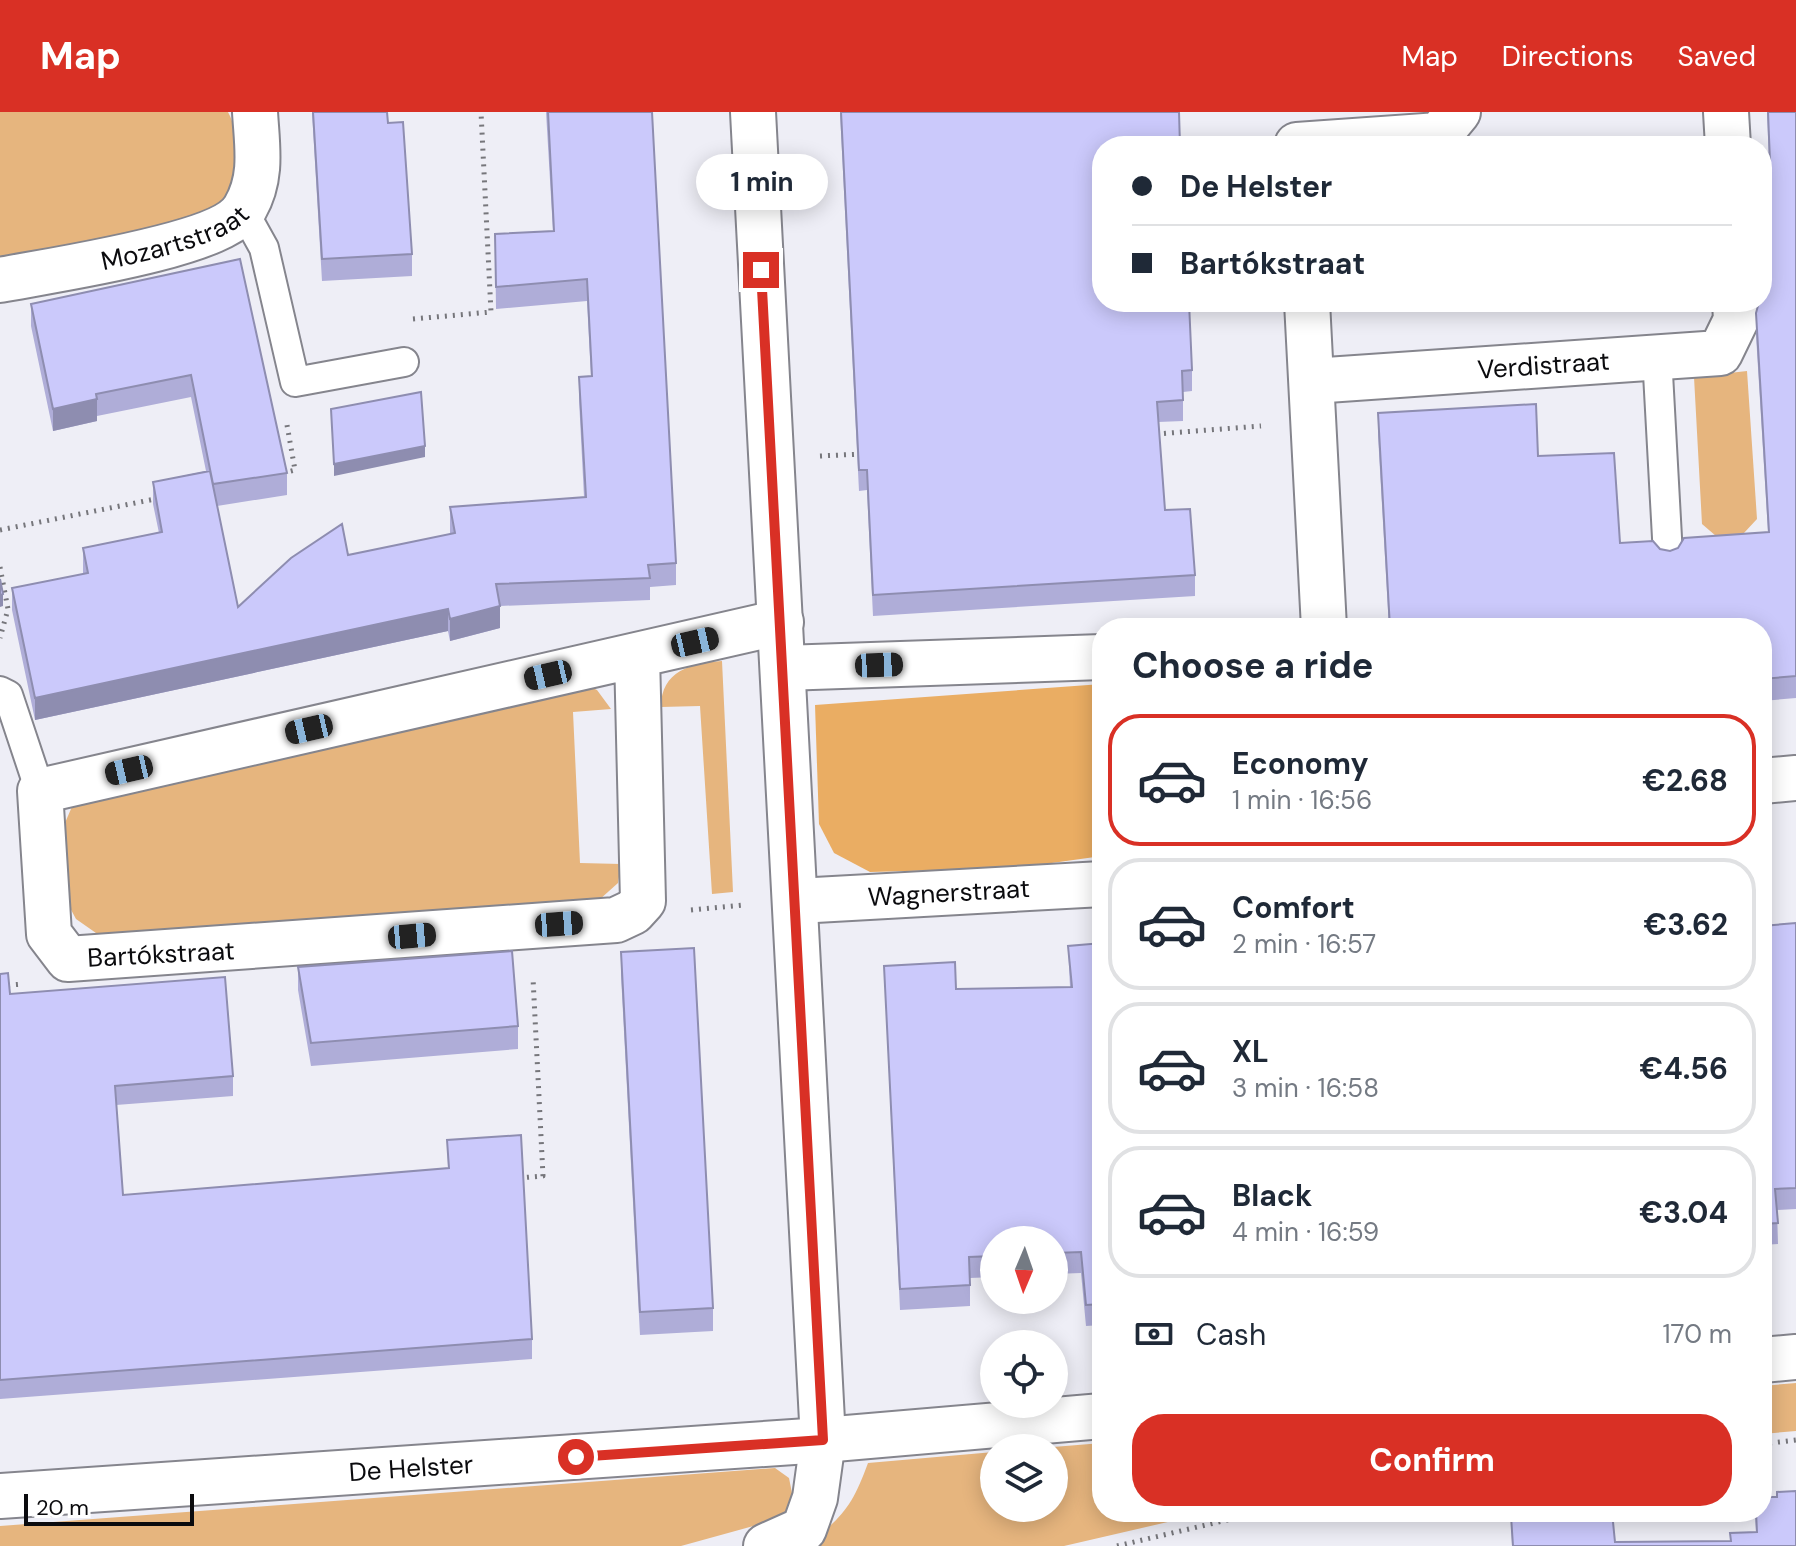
<!DOCTYPE html>
<html lang="en">
<head>
<meta charset="utf-8">
<style>
  body { margin:0; font-family:"DM Sans",sans-serif; background:#f2f2f3; color:#1f2937; height:100vh; display:flex; flex-direction:column; font-size:30px; white-space:nowrap }
  * { box-sizing:border-box; margin:0 }
  p { font-size:26px; color:#747a83 }
  .icon { flex:none; width:44px; height:44px; fill:none; stroke:currentColor; stroke-width:2; stroke-linecap:round; stroke-linejoin:round }
  .map { position:relative; flex:1; overflow:hidden }
  .panel { position:absolute; left:1092px; top:506px; width:680px; height:904px; display:flex; flex-direction:column; background:#fff; border-radius:32px; box-shadow:0 4px 20px #0003 }
  .panel>* { flex:none }
  .hud { position:absolute; left:1092px; top:24px; width:680px; height:176px; border-radius:32px; box-shadow:0 4px 20px #0003; display:grid; align-content:center; height:176px; padding:0 40px; background:#fff }
  .needle { width:52px; rotate:182deg }
  .tools { position:absolute; left:980px; top:1114px; display:grid; gap:16px }
  .tools a { display:grid; place-items:center; width:88px; height:88px; border-radius:50%; background:#fff; box-shadow:0 4px 20px #0003; font-size:40px }
  .scale { position:absolute; left:24px; bottom:20px; width:170px; box-sizing:border-box; padding-left:8px; border:4px solid #0b0b0e; border-top:0; font-size:22px; line-height:28px; white-space:nowrap; color:#0b0b0e; -webkit-text-stroke:6px #fff; paint-order:stroke }
  .end { position:absolute; width:36px; height:36px; margin:-18px; border:10px solid #d93025; background:#fff; box-shadow:0 0 0 4px #fff }
  .from { border-radius:50% }
  .bubble { position:absolute; height:56px; border-radius:28px; background:#fff; box-shadow:0 4px 20px #0003; font-size:26px; font-weight:700; line-height:56px; text-align:center }
  .car { position:absolute; width:24px; height:48px; margin:-24px -12px; border-radius:10px; box-shadow:0 0 6px 2px #0007; background:linear-gradient(#222 24%,#8ab4d8 0 40%,#222 0 76%,#8ab4d8 0 86%,#222 0) }
  .hud b { display:flex; align-items:center; gap:28px; height:76px; font-size:30px }
  .hud b+b { border-top:2px solid #e0e1e3 }
  .hud i { width:20px; height:20px; background:#1f2937 }
  ul { padding:0; list-style:none }
  li { display:flex; align-items:center; gap:24px; height:132px; margin:0 16px 12px; padding:0 24px; border:4px solid #e0e1e3; border-radius:32px }
  li div { flex:1 }
  li b { display:block; font-size:30px }
  li em { font-style:normal; font-weight:700 }
  li.active { border-color:#d93025 }
  li>.icon { width:72px; height:72px; stroke-width:1.5 }
  h2 { padding:0 40px; font-size:36px; line-height:96px }
  .pay { display:flex; align-items:center; gap:20px; height:88px; padding:0 40px; font-size:30px }
  .pay p { margin-inline-start:auto }
  .primary-button { display:flex; gap:16px; margin-top:auto; padding:16px 40px }
  .primary-button a { flex:1; height:92px; border-radius:32px; background:#d93025; color:#fff; font-size:32px; font-weight:700; line-height:92px; text-align:center }
  header { display:flex; align-items:center; gap:48px; box-sizing:border-box; height:112px; padding:0 40px; background:#d93025; color:#fff }
  header strong { font-size:38px }
  nav { display:flex; gap:44px; margin-inline-start:auto; font-size:28px }
  .map>svg:first-child { display:block }
  .green { fill:#e6b57e }
  .forest { fill:#eaad63 }
  .lines { fill:none; stroke-linecap:round; stroke-linejoin:round }
  .service-casing { stroke:#85858d; stroke-width:32 }
  .minor-casing { stroke:#85858d; stroke-width:48 }
  .path { stroke:#76767b; stroke-width:5; stroke-dasharray:2 6; stroke-linecap:butt }
  .service { stroke:#fff; stroke-width:28 }
  .minor { stroke:#fff; stroke-width:44 }
  .wall { fill:#afadd8 }
  .shaded-wall { fill:#8e8db0 }
  .building { fill:#cbc9fb; stroke:#8e8db0; stroke-width:2 }
  .route { stroke:#d93025; stroke-width:10 }
  .labels { text-anchor:middle; stroke-width:6; stroke-linejoin:round; paint-order:stroke }
  .street-label { font-size:26px; fill:#0b0b0e; stroke:#fff }
</style>
</head>
<body>
<header>
<strong>Map</strong>
<nav><a>Map</a><a>Directions</a><a>Saved</a></nav>
</header>
<div class="map">
<svg width="1796" height="1434" viewBox="0 0 1796 1434">
  <rect width="100%" height="100%" fill="#eeeef6"/>
  <!-- green -->
  <path class="green" d="M0 0H228C243 28 242 76 216 98 188 121 43 142 0 151Z
    M1747 259 1757 407 1730 436 1702 412 1694 265Z
    M722 549 733 780 712 782 700 594 661 595C661 559 691 551 722 549Z
    M585 572 597 578 611 597 573 600 580 751 621 752 618 771 599 788 123 828 96 821 76 807 62 781 58 727 74 690Z
    M1796 1271V1319L1762 1322V1274Z
    M1102 1331V1400H1211L1064 1434H805C842 1406 852 1395 868 1351L994 1340V1396H1054V1336H1041Z
    M775 1356 789 1366 793 1386 786 1405 681 1434H0V1414Z"/>
  <!-- forest -->
  <path class="forest" d="M1102 572V744L1016 756 870 760 834 741 819 712 815 593Z"/>
  <g class="lines">
    <defs>
      <path id="service" d="M244 100 264 136 295 270 404 250
        M1657 243 1668 444
        M0 579 8 583 40 679"/>
      <g id="minor">
        <path d="M753 0 823 1328 815 1386 804 1417 766 1434"/>
        <path d="M1726 0 1728 34"/>
        <path d="M1297 33 1439 23 1458 0"/>
        <path id="s1" d="M0 168C46 159 224 134 245 96 263 65 257 34 255 0"/>
        <path d="M1307 190 1324 516"/>
        <path id="s2" d="M1312 269 1720 241 1736 208 1735 190"/>
        <path d="M637 543 643 789 633 800 616 808 68 847 49 822 40 679 781 510"/>
        <path d="M783 556 1102 545"/>
        <path d="M1762 669 1796 666"/>
        <path id="s3" d="M797 789 1102 772"/>
        <path d="M1762 1248 1796 1245"/>
        <path id="s4" d="M0 1384 823 1328 1102 1304"/>
      </g>
    </defs>
    <!-- service casing -->
    <use href="#service" class="service-casing"/>
    <!-- minor casing -->
    <use href="#minor" class="minor-casing"/>
    <!-- path -->
    <path class="path" d="M413 207 491 200 481 0
      M1156 322 1261 314
      M820 344 862 342
      M283 361 295 358 287 313
      M0 418 160 386
      M0 455 8 497 0 526
      M691 798 744 793
      M0 874 23 872
      M519 1066 543 1064 533 866
      M1762 1332 1796 1328
      M1117 1434 1261 1400"/>
    <!-- service -->
    <use href="#service" class="service"/>
    <!-- minor -->
    <use href="#minor" class="minor"/>
  </g>
  <!-- wall -->
  <path class="wall" d="M312 0H387L388 11 412 142V164L322 169Z
    M546 0H652L676 451V473L650 475V488L500 494V516L450 529 448 519 35 608 12 498V476L83 462V436L159 421 153 392V370L206 359 191 285 97 304V309L53 319 31 214V192L240 147 287 361V383L217 394 238 495 348 443 450 422V395L584 385 579 287V265H591L587 189 496 197 495 122 553 119Z
    M840 0H1179L1192 258V279L1183 280V309L1158 310 1165 398 1195 463V484L873 504 867 378 859 379Z
    M1767 0H1796V586L1762 589V516H1389L1378 323V301L1538 344 1620 431 1670 439 1768 420 1756 223V201L1759 193 1758 190H1762L1770 75Z
    M1373 190H1529L1374 200Z
    M1796 811V1097L1777 1098 1778 1132 1762 1133V814Z
    M1102 831V1213L1086 1214 1081 1161 1054 1162V1128H994V1165L970 1166V1194L900 1198 884 854 956 877 1070 875 1068 834Z
    M621 840 713 1196V1219L640 1223 621 863Z
    M298 855 518 914V937L311 954 298 878Z
    M0 862 10 882 233 964V984L116 993 123 1083 448 1056 447 1028 532 1227V1247L0 1287Z
    M1755 1400H1762L1796 1434H1512L1511 1404 1615 1430 1730 1429 1756 1420Z"/>
  <!-- shaded-wall -->
  <path class="shaded-wall" d="M97 287V309L53 319V297Z
    M425 334V345L334 364V352Z
    M3 482V494L0 495V483Z
    M500 494V516L450 529V507Z
    M448 497V519L35 608V586Z"/>
  <!-- building -->
  <path class="building" d="M313 0H387L388 11 403 10 412 142 322 147Z
    M548 0H652L676 451 648 453 650 466 496 472 500 494 450 507 448 497 35 586 12 476 88 461 83 436 162 420 153 370 210 359 238 495 291 446 342 412 348 443 455 421 450 395 586 385 579 265 592 264 587 167 496 175 495 122 554 119Z
    M841 0H1179L1180 34H1102V190H1189L1192 258 1182 259 1183 288 1157 290 1165 398 1190 397 1195 463 873 483 867 358H859Z
    M1768 0H1796V564L1762 567V516H1390L1378 301 1536 292 1538 344 1614 341 1620 431 1653 429 1660 437 1670 439 1678 436 1684 426 1769 420 1756 201 1759 190H1762V76L1771 75Z
    M240 147 287 361 213 372 191 263 96 282 97 287 53 297 31 192Z
    M421 280 425 334 334 352 331 297Z
    M0 467 3 482 0 483Z
    M1796 811V1076L1775 1077 1778 1111 1762 1112V814Z
    M1102 831V1192L1086 1193 1081 1140 1054 1141V1128H994V1144L969 1145 970 1173 900 1177 884 854 955 850 956 877 1072 875 1068 834Z
    M694 836 713 1196 640 1200 621 840Z
    M512 839 518 914 311 931 298 855Z
    M8 861 10 882 225 865 233 964 115 974 123 1083 449 1056 447 1028 521 1023 532 1227 0 1268V862Z
    M1796 1379V1434H1513L1511 1404 1533 1402 1532 1400H1612L1615 1430 1731 1429 1730 1421 1757 1420 1756 1400H1762V1385H1777V1380Z"/>
  <g class="lines">
    <!-- route -->
    <path class="route" d="M576 1345 823 1328 761 158"/>
  </g>
  <g class="labels">
    <!-- street labels -->
    <g class="street-label">
      <text dy="9" stroke="none"><textPath href="#s1" startOffset="180">Mozartstraat</textPath></text>
      <text dy="9" stroke="none"><textPath href="#s2" startOffset="232">Verdistraat</textPath></text>
      <text dy="9" stroke="none"><textPath href="#s3" startOffset="152">Wagnerstraat</textPath></text>
      <text transform="translate(161 842) rotate(-3)" y="9">Bartókstraat</text>
      <text dy="9" stroke="none"><textPath href="#s4" startOffset="412">De Helster</textPath></text>
    </g>
  </g>
</svg>
<div class="tools">
<a><svg class="needle" viewBox="-14 -14 28 28"><path d="M0-13l5 13h-10z" fill="#e53935"/><path d="M0 13l5-13h-10z" fill="#747a83"/></svg></a>
<a><svg class="icon" aria-label="locate" viewBox="0 0 24 24"><circle cx="12" cy="12" r="6"/><path d="M12 2v4M12 18v4M2 12h4M18 12h4"/></svg></a>
<a><svg class="icon" aria-label="layers" viewBox="0 0 24 24"><path d="M12 4l9 5-9 5-9-5zM3 14l9 5 9-5"/></svg></a>
</div>
<div class="scale">20 m</div>
<i class="end from" style="left:576px;top:1345px"></i>
<i class="end" style="left:761px;top:158px"></i>
<div class="bubble" style="left:696px;top:42px;width:132px">1 min</div>
<i class="car" style="left:695px;top:530px;rotate:77deg"></i>
<i class="car" style="left:879px;top:553px;rotate:88deg"></i>
<i class="car" style="left:548px;top:563px;rotate:257deg"></i>
<i class="car" style="left:309px;top:617px;rotate:257deg"></i>
<i class="car" style="left:129px;top:658px;rotate:257deg"></i>
<i class="car" style="left:559px;top:812px;rotate:86deg"></i>
<i class="car" style="left:412px;top:824px;rotate:85deg"></i>
<div class="hud">
<b><i class="from"></i>De Helster</b>
<b><i></i>Bartókstraat</b>
</div>
<section class="panel">
<h2>Choose a ride</h2>
<ul>
<li class="active"><svg class="icon" aria-label="car" viewBox="0 0 24 24"><path d="M5 17H2v-5l4-1 3-4h7l3 4 3 1v5h-3M9 17h6M6 11h13"/><circle cx="7" cy="17" r="2"/><circle cx="17" cy="17" r="2"/></svg><div><b>Economy</b><p>1 min · 16:56</p></div><em>€2.68</em></li>
<li><svg class="icon" aria-label="car" viewBox="0 0 24 24"><path d="M5 17H2v-5l4-1 3-4h7l3 4 3 1v5h-3M9 17h6M6 11h13"/><circle cx="7" cy="17" r="2"/><circle cx="17" cy="17" r="2"/></svg><div><b>Comfort</b><p>2 min · 16:57</p></div><em>€3.62</em></li>
<li><svg class="icon" aria-label="car" viewBox="0 0 24 24"><path d="M5 17H2v-5l4-1 3-4h7l3 4 3 1v5h-3M9 17h6M6 11h13"/><circle cx="7" cy="17" r="2"/><circle cx="17" cy="17" r="2"/></svg><div><b>XL</b><p>3 min · 16:58</p></div><em>€4.56</em></li>
<li><svg class="icon" aria-label="car" viewBox="0 0 24 24"><path d="M5 17H2v-5l4-1 3-4h7l3 4 3 1v5h-3M9 17h6M6 11h13"/><circle cx="7" cy="17" r="2"/><circle cx="17" cy="17" r="2"/></svg><div><b>Black</b><p>4 min · 16:59</p></div><em>€3.04</em></li>
</ul>
<div class="pay"><svg class="icon" aria-label="cash" viewBox="0 0 24 24"><path d="M3 7h18v10H3z"/><circle cx="12" cy="12" r="2"/></svg>Cash<p>170 m</p></div>
<div class="primary-button"><a>Confirm</a></div>
</section>
</div>
</body>
</html>
